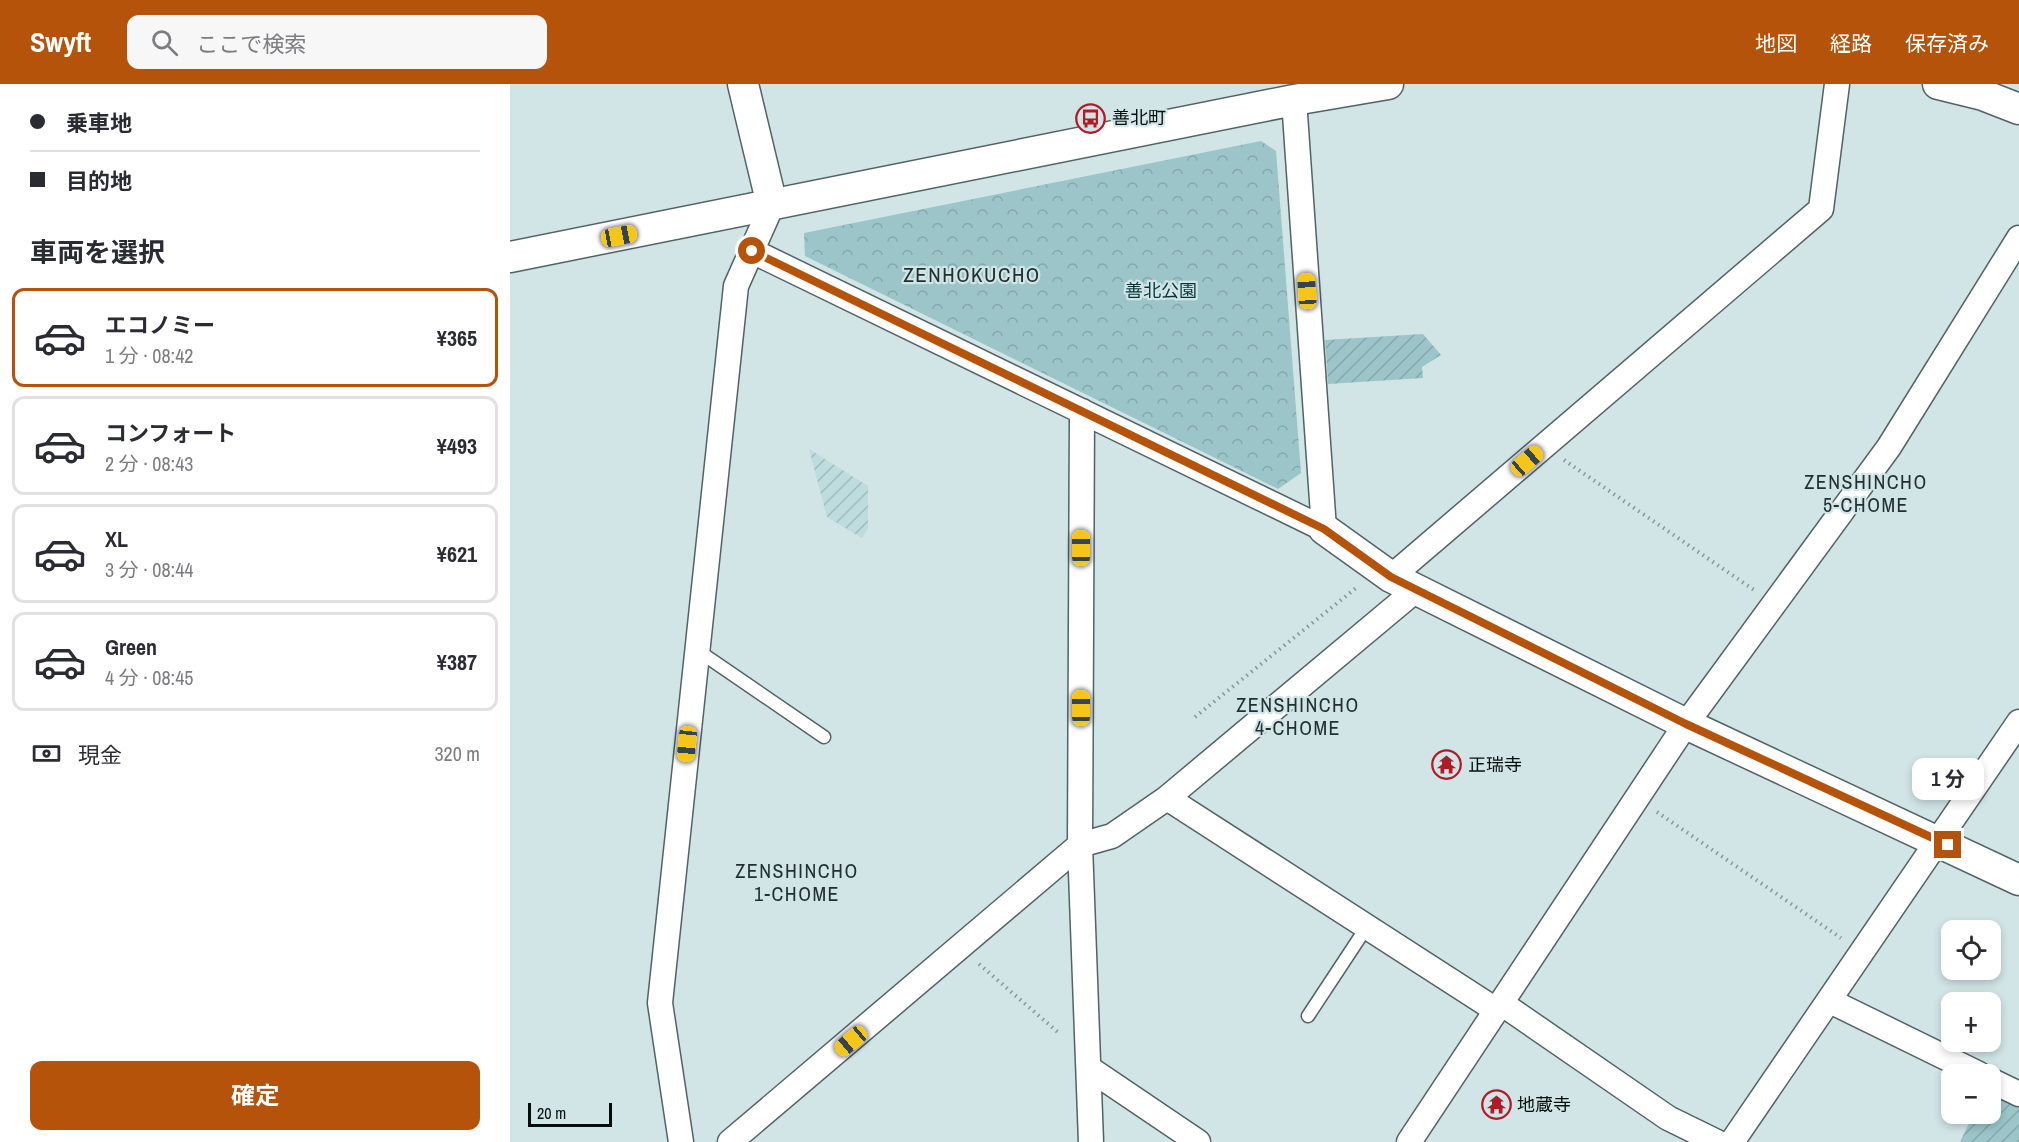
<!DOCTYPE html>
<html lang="ja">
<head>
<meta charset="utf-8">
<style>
  body { margin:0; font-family:"Archivo Narrow","Noto Sans JP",sans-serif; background:#f7f7f7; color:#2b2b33; height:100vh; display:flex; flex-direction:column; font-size:22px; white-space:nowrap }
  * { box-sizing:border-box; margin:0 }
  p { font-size:20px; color:#7c7c81 }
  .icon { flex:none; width:33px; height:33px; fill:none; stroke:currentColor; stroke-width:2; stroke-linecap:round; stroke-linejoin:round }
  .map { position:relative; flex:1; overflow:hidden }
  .panel { display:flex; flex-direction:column; background:#fff; width:510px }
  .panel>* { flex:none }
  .top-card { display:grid; align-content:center; height:132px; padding:0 30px; background:#fff }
  .fabs { position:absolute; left:1431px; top:836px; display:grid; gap:12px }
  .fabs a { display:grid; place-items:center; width:60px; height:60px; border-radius:12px; background:#fff; box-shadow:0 3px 9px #0003; font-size:30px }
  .scale { position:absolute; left:18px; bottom:15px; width:84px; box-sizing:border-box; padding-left:6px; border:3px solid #060d0d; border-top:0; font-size:16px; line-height:21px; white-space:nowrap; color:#060d0d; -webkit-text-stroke:4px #d1e4e6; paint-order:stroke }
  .end { position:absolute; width:27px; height:27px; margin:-14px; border:8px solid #b45309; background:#fff; box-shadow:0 0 0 3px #fff }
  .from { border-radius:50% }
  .bubble { position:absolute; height:42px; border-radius:12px; background:#fff; box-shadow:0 3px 9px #0003; font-size:20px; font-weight:700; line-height:42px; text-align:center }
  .car { position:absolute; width:18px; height:36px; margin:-18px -9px; border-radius:8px; box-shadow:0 0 4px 2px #0007; background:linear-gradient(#f5c518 24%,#345 0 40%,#f5c518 0 76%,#345 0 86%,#f5c518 0) }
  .top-card b { display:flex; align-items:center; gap:21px; height:57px; font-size:22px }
  .top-card b+b { border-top:2px solid #e1e1e2 }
  .top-card i { width:15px; height:15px; background:#2b2b33 }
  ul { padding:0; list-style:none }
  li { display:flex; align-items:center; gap:18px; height:99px; margin:0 12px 9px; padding:0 18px; border:3px solid #e1e1e2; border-radius:12px }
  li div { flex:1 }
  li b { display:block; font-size:22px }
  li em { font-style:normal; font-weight:700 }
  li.selected { border-color:#b45309 }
  li>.icon { width:54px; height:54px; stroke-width:1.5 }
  h2 { padding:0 30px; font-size:27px; line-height:72px }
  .pay { display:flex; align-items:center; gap:15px; height:66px; padding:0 30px; font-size:22px }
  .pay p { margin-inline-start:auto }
  .primary-button { display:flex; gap:12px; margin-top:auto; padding:12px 30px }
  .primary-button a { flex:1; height:69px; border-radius:12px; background:#b45309; color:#fff; font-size:24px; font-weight:700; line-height:69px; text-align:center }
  header { display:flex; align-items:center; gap:36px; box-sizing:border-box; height:84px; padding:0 30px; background:#b45309; color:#fff }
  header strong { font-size:28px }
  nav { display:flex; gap:33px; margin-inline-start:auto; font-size:21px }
  .search { width:420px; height:54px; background:#f7f7f7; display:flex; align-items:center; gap:15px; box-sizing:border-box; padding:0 21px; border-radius:12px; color:#7c7c81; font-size:22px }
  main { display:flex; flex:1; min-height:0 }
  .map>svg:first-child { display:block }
  .industrial { fill:url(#industrial-furrows) }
  .park { fill:url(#park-crowns) }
  .garden { fill:url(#garden-furrows) }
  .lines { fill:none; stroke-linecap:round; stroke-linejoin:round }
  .service-casing { stroke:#526365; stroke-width:15 }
  .minor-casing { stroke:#526365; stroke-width:27 }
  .tertiary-casing { stroke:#526365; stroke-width:33 }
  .path { stroke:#899799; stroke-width:4; stroke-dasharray:1.5 4.5; stroke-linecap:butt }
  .service { stroke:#fff; stroke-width:12 }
  .minor { stroke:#fff; stroke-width:24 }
  .tertiary { stroke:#fff; stroke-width:30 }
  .route { stroke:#b45309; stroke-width:8 }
  .labels { text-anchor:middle; stroke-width:4.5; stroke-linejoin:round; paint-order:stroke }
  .poi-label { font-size:18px; fill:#060d0d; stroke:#d1e4e6; text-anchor:start }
  .park-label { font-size:18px; fill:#03363b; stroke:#d1e4e6 }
  .neighbourhood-label { font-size:20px; letter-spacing:1.5px; fill:#203031; stroke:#d1e4e6 }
  .quarter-label { font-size:21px; letter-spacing:1.5px; fill:#203031; stroke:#d1e4e6 }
</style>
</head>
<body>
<header>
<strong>Swyft</strong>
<div class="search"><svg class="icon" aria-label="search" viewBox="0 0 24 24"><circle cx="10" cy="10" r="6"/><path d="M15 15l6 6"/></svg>ここで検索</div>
<nav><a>地図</a><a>経路</a><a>保存済み</a></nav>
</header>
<main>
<section class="panel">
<div class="top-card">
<b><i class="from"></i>乗車地</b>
<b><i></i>目的地</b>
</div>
<h2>車両を選択</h2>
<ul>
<li class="selected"><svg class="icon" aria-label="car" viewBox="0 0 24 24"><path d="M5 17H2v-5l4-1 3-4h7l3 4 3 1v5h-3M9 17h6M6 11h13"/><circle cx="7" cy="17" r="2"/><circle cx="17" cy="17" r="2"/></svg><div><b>エコノミー</b><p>1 分 · 08:42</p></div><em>¥365</em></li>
<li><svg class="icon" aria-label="car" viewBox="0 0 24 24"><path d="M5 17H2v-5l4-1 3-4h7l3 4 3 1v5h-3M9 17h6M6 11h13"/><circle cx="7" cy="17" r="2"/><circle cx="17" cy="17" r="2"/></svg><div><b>コンフォート</b><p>2 分 · 08:43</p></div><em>¥493</em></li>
<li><svg class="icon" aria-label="car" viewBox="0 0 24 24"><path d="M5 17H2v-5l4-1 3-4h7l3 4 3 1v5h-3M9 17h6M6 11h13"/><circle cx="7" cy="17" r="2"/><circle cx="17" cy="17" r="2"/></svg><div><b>XL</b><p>3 分 · 08:44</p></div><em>¥621</em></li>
<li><svg class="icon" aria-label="car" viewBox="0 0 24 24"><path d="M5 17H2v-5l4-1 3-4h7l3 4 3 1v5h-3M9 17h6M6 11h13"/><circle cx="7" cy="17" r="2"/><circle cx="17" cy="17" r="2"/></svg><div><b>Green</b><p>4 分 · 08:45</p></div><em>¥387</em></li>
</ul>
<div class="pay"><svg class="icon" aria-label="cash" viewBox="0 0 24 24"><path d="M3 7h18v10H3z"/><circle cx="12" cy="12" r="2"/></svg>現金<p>320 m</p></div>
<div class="primary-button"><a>確定</a></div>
</section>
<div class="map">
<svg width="1509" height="1058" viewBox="0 0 1509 1058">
  <defs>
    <pattern id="industrial-furrows" width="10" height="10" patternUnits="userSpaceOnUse" patternTransform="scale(1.5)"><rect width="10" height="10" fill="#bedbde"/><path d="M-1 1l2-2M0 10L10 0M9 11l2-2" fill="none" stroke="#a2bbbd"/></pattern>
    <pattern id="park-crowns" width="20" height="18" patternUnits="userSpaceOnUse" patternTransform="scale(1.5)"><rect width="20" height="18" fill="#9bc5c9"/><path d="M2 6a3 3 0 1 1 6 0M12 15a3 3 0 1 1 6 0" fill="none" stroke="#84a8ab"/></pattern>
    <pattern id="garden-furrows" width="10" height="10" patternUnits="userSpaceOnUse" patternTransform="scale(1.5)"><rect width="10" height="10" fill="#9bc5c9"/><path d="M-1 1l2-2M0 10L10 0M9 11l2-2" fill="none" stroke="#84a8ab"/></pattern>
  </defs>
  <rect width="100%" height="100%" fill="#d1e4e6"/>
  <!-- industrial -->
  <path class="industrial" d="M299 365 358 402V445L352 454 317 433Z"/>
  <!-- park -->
  <path class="park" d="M751 57 766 67 791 389 768 405 295 172 294 149Z"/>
  <!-- garden -->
  <path class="garden" d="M913 250 931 271 912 283 913 294 818 300 815 256Z
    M1481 1008 1509 1022V1058H1450L1464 1029H1480Z"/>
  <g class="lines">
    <defs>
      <path id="service" d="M187 566 314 653
        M798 932 856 844"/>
      <path id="minor" d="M242 167 814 445 784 16
        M572 327 570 761 581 1058
        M881 493 1311 125 1327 0
        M657 714 986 926
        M1320 917 1469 990
        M991 919 1158 1034 1207 1058
        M580 985 688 1058
        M1480 996 1509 1010
        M171 1058 150 919 226 202 262 121
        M220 1058 570 761 602 752 657 714 907 505
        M899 1058 1176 640 1379 363 1509 154
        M1222 1058 1509 638"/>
      <path id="tertiary" d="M233 0 262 121
        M1428 0 1473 11 1509 25
        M0 173 784 16 878 0
        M814 445 881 493 1176 640 1509 796"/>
    </defs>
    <!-- service casing -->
    <use href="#service" class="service-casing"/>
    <!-- minor casing -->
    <use href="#minor" class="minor-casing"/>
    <!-- tertiary casing -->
    <use href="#tertiary" class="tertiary-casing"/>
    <!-- path -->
    <path class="path" d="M1054 376 1244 506
      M685 633 846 504
      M1147 728 1331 854
      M469 880 550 950"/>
    <!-- service -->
    <use href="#service" class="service"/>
    <!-- minor -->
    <use href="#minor" class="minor"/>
    <!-- tertiary -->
    <use href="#tertiary" class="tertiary"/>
  </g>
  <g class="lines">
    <!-- route -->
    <path class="route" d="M242 167 814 445 881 493 1176 640 1438 761"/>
  </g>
  <!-- icons -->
  <defs>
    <symbol id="bus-ring" viewBox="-11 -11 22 22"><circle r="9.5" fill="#d1e4e6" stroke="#af1c27" stroke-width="1.5"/><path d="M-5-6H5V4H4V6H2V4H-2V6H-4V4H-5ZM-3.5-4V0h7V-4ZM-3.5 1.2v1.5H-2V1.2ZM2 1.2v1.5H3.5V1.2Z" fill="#af1c27"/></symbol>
    <symbol id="temple-ring" viewBox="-11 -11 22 22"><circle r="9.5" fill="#d1e4e6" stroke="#af1c27" stroke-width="1.5"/><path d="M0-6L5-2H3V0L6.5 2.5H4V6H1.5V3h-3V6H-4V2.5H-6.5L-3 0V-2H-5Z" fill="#af1c27"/></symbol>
  </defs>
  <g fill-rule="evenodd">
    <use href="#bus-ring" x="564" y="18" width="33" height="33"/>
    <use href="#temple-ring" x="920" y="664" width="33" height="33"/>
    <use href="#temple-ring" x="970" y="1004" width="33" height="33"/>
  </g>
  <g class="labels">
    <!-- poi labels -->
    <g class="poi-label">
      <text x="602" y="40">善北町</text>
      <text x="958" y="687">正瑞寺</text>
      <text x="1007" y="1027">地蔵寺</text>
    </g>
    <!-- park labels -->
    <g class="park-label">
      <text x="651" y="213">善北公園</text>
    </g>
    <!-- neighbourhood labels -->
    <g class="neighbourhood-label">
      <text x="1356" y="405">ZENSHINCHO<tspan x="1356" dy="23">5-CHOME</tspan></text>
      <text x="788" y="628">ZENSHINCHO<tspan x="788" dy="23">4-CHOME</tspan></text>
      <text x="287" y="794">ZENSHINCHO<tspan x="287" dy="23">1-CHOME</tspan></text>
    </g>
    <!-- quarter labels -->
    <g class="quarter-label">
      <text x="462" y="198">ZENHOKUCHO</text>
    </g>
  </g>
</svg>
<div class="fabs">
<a><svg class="icon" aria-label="locate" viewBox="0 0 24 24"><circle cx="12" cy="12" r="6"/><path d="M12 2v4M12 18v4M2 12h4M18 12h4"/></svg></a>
<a>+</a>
<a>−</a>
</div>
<div class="scale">20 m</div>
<i class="end from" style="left:242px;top:167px"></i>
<i class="end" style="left:1438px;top:761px"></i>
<div class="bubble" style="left:1402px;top:674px;width:72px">1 分</div>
<i class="car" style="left:109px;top:152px;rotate:79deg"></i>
<i class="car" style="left:797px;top:207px;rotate:356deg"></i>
<i class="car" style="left:1017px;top:377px;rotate:49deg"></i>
<i class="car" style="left:571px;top:464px;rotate:0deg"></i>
<i class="car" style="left:571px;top:624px;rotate:0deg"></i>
<i class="car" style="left:177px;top:660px;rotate:186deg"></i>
<i class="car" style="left:341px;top:957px;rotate:230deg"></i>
</div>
</main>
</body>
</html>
